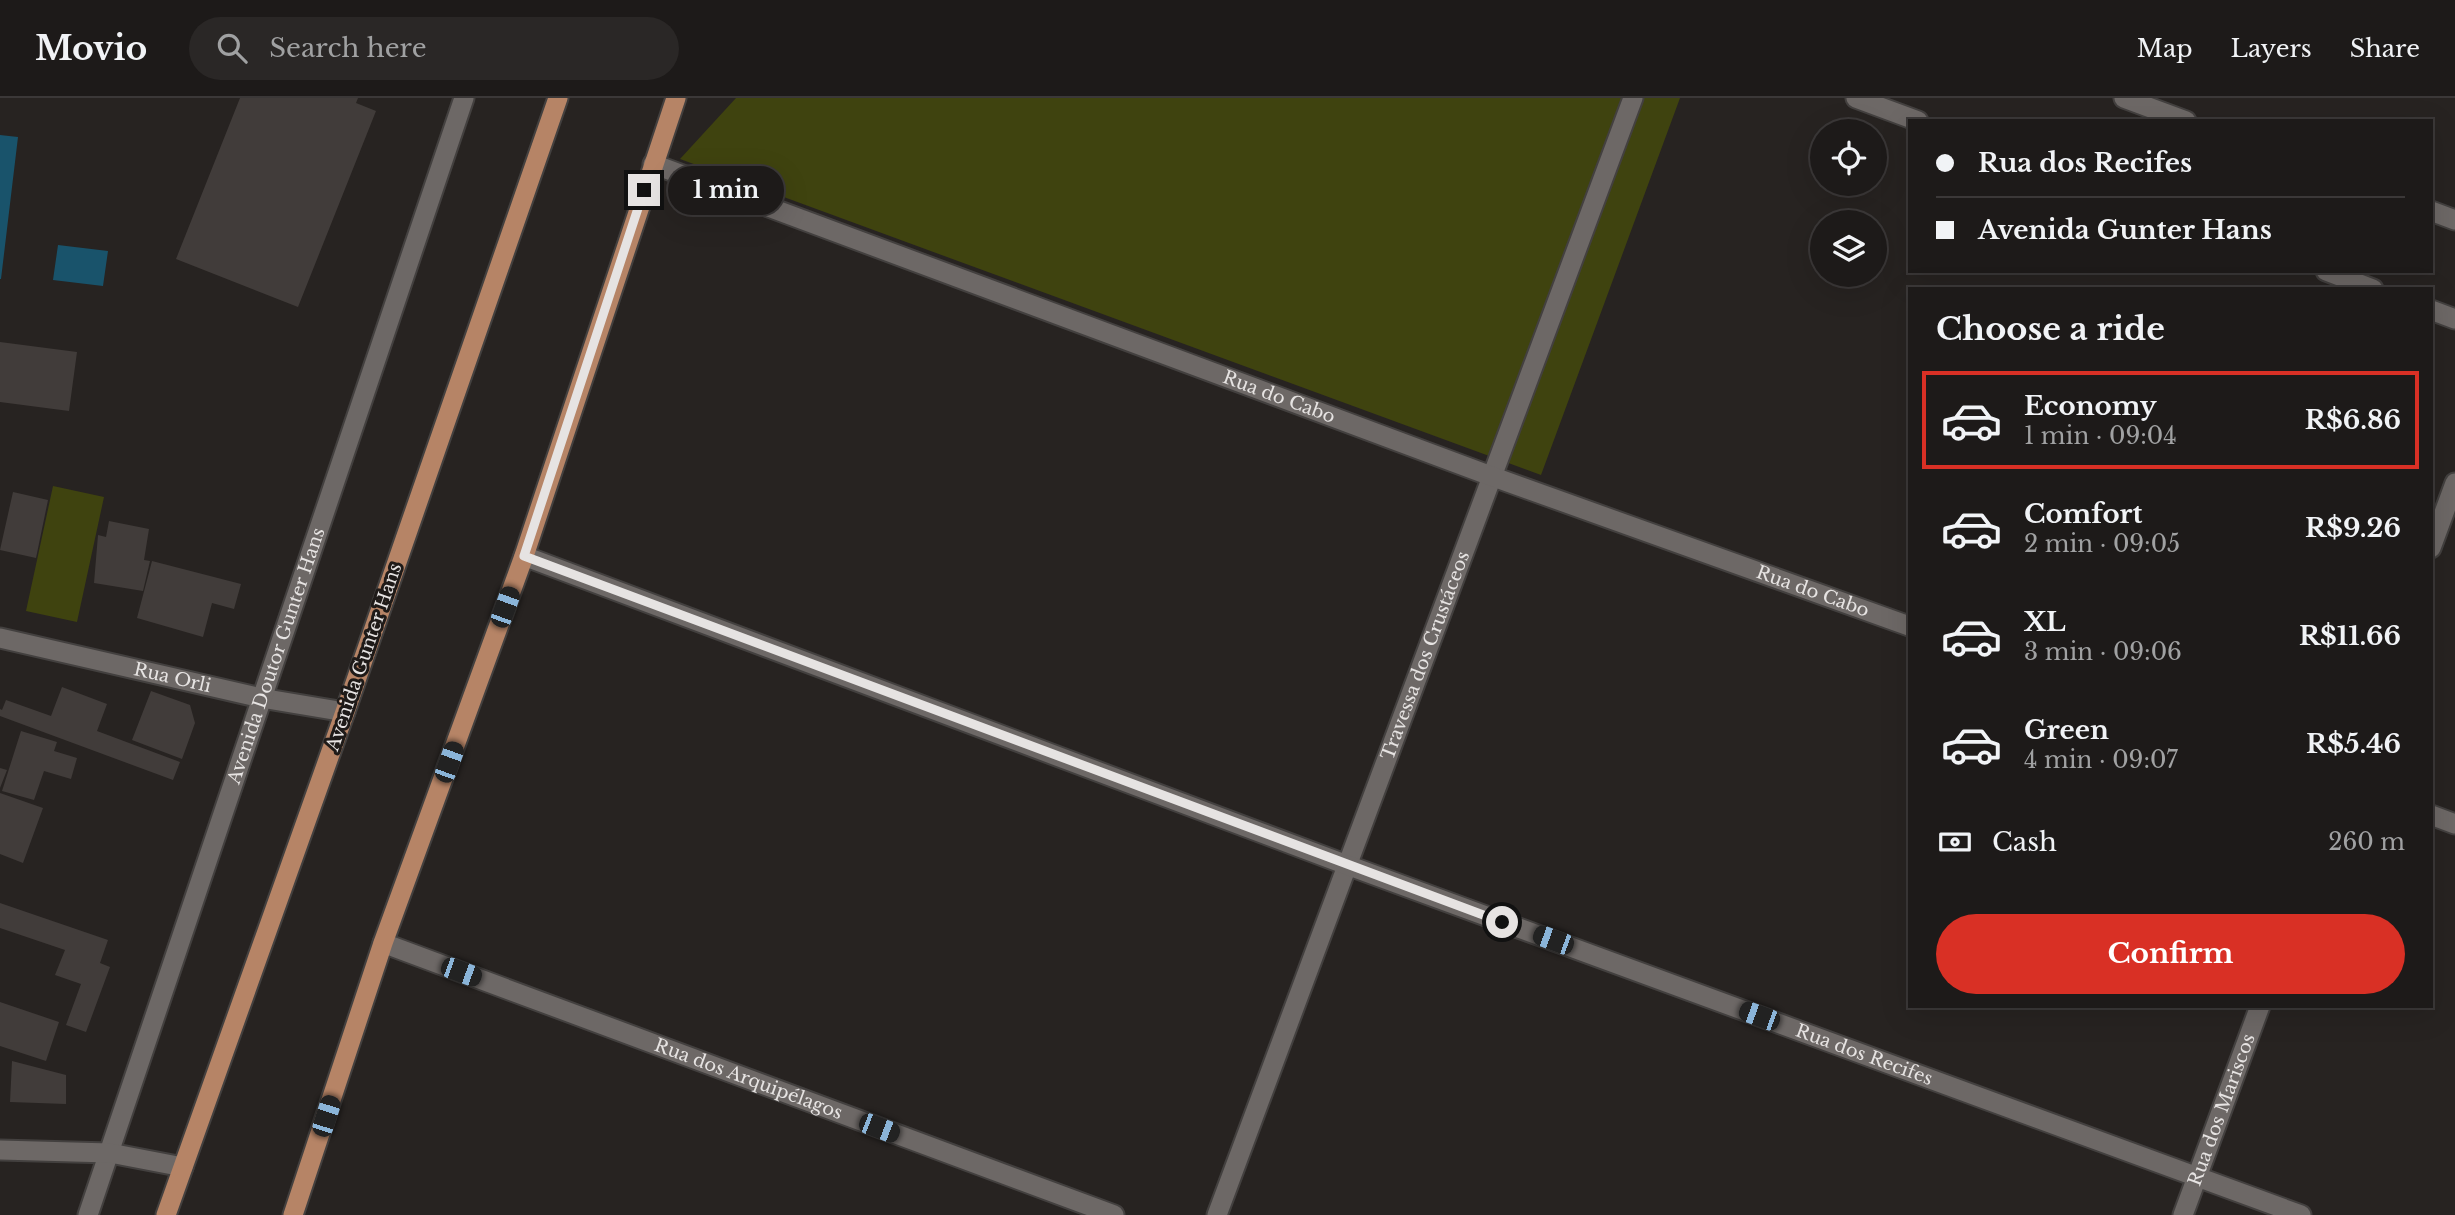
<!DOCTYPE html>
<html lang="en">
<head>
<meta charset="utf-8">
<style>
  body { margin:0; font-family:"Libre Baskerville",serif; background:#2a2726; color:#f1f3f6; height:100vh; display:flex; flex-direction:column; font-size:26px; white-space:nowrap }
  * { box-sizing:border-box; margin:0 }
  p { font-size:23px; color:#a0a1a2 }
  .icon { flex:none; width:38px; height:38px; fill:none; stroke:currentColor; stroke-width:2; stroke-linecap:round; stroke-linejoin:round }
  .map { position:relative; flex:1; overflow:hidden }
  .drawer { position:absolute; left:1908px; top:189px; width:525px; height:721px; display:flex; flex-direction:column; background:#1d1a19; border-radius:0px; box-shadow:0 7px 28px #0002,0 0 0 2px #3b3838 }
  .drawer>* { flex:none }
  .guide { position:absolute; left:1908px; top:21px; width:525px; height:154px; border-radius:0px; box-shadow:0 7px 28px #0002,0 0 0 2px #3b3838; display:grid; align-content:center; height:154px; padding:0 28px; background:#1d1a19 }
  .tools { position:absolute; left:1810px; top:21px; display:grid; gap:14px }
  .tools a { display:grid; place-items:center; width:77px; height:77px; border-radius:50%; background:#1d1a19; box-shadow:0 7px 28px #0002,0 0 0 2px #3b3838; font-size:35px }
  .end { position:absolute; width:32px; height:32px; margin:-16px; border:9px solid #e6e3e2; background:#111; box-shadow:0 0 0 4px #111 }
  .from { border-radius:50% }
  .bubble { position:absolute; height:49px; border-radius:24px; background:#1d1a19; box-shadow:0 7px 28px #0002,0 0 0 2px #3b3838; font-size:23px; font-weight:800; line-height:49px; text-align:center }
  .car { position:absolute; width:21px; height:42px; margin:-21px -10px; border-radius:9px; box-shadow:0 0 5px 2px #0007; background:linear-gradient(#222 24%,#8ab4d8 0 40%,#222 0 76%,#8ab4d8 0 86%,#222 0) }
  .guide b { display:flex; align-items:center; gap:24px; height:66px; font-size:26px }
  .guide b+b { border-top:2px solid #3b3838 }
  .guide i { width:18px; height:18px; background:#f1f3f6 }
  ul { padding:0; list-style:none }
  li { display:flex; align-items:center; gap:21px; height:98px; margin:0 14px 10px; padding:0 14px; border:4px solid transparent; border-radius:0px }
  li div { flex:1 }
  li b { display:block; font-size:26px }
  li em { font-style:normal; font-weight:800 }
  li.current { border-color:#d93025 }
  li>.icon { width:63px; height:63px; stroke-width:1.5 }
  h2 { padding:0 28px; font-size:32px; line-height:84px }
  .pay { display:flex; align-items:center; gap:18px; height:77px; padding:0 28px; font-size:26px }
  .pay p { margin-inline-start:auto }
  .primary-button { display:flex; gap:14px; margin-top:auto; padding:14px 28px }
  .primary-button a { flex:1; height:80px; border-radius:42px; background:#d93025; color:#fff; font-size:28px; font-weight:800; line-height:80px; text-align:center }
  header { display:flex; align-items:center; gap:42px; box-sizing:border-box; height:98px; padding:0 35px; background:#1d1a19; border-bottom:2px solid #3b3838 }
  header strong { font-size:33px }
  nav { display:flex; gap:38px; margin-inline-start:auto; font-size:24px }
  .search { width:490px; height:63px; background:#2a2726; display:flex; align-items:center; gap:18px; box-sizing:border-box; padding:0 24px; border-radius:38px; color:#a0a1a2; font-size:26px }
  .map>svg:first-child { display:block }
  .green { fill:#3f430f }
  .water { fill:#19536b }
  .building { fill:#413c3a }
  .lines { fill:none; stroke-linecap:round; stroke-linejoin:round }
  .pedestrian-casing { stroke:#43403f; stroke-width:23 }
  .minor-casing { stroke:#43403f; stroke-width:23 }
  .tertiary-casing { stroke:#43403f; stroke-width:23 }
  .primary-casing { stroke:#43403f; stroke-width:23 }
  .pedestrian { stroke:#6d6866; stroke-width:19 }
  .minor { stroke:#6d6866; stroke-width:19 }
  .tertiary { stroke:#6d6866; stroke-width:19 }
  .primary { stroke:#b68466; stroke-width:19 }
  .route { stroke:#e6e3e2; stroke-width:9 }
  .labels { text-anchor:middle; stroke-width:6; stroke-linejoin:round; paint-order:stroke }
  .street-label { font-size:18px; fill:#e6e3e2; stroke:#1e1a18 }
</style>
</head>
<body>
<header>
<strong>Movio</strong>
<div class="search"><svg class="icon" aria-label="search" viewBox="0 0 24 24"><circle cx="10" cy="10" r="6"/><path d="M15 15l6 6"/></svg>Search here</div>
<nav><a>Map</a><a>Layers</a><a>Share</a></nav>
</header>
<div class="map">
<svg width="2455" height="1117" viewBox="0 0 2455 1117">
  <rect width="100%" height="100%" fill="#272321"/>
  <!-- green -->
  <path class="green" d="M736 0H1680L1541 377 680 61Z
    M53 388 104 399 77 524 26 513Z"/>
  <!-- water -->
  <path class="water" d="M0 37 18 39 1 181H0Z
    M58 147 108 153 103 188 53 182Z"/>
  <!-- building -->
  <path class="building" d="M240 0H358L356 5 376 13 298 209 176 161Z
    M0 244 77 254 69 313 0 304Z
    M13 394 48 402 36 460 0 452Z
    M109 423 149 431 144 462 150 463 143 493 94 485 98 437 106 439Z
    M152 463 241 486 234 511 212 505 203 539 137 520Z
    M62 589 107 606 97 633 180 664 173 682 0 618V611L2 612 6 602 51 618Z
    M151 593 190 607 195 625 182 661 132 642Z
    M21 633 57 644 54 653 77 660 71 681 44 673 34 702 2 693Z
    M0 670 7 672 0 690Z
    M0 695 43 710 23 765 0 756Z
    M0 805 108 842 100 865 110 869 86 934 66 927 81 886 55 877 65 852 0 830Z
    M0 904 59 924 46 963 0 948Z
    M12 963 66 977V1006L10 1004Z"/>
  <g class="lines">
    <defs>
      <g id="pedestrian">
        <path id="s1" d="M1217 1117 1633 0"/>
      </g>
      <g id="minor">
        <path id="s2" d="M653 66 1491 378 1909 528"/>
        <path d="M2431 450 2455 385"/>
        <path id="s3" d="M524 458 1347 767 2301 1117"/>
        <path id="s4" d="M0 540 261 600 345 614"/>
        <path d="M2431 717 2455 726"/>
        <path id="s5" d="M383 845 1114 1117"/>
        <path id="s6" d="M88 1117 464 0"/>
        <path id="s7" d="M2183 1117 2260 908"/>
      </g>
      <path id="tertiary" d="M1856 0 1918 23
        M2124 0 2186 23
        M2431 113 2455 122
        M2326 173 2373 191
        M2431 212 2455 221
        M0 1052 110 1055 183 1069"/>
      <path id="primary" d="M166 1117 345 614 558 0
        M293 1117 383 845 524 458 676 0"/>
    </defs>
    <!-- pedestrian casing -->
    <use href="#pedestrian" class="pedestrian-casing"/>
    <!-- minor casing -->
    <use href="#minor" class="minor-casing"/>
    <!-- tertiary casing -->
    <use href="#tertiary" class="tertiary-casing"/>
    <!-- primary casing -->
    <use href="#primary" class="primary-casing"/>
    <!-- pedestrian -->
    <use href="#pedestrian" class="pedestrian"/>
    <!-- minor -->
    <use href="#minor" class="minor"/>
    <!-- tertiary -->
    <use href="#tertiary" class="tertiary"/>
    <!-- primary -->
    <use href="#primary" class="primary"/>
  </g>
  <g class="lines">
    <!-- route -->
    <path class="route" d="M644 92 524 458 1502 824"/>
  </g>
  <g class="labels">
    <!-- street labels -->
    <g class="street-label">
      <text dy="6" stroke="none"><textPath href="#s2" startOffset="668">Rua do Cabo</textPath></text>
      <text dy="6" stroke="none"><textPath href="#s2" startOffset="1236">Rua do Cabo</textPath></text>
      <text dy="6" stroke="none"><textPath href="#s6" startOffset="590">Avenida Doutor Gunter Hans</textPath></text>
      <text dy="6" stroke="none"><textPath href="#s1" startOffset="597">Travessa dos Crustáceos</textPath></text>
      <text transform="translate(364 559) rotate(-71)" y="6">Avenida Gunter Hans</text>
      <text dy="6" stroke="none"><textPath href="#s4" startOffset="177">Rua Orli</textPath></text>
      <text dy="6" stroke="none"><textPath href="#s3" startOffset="1430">Rua dos Recifes</textPath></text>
      <text dy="6" stroke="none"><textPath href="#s5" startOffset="390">Rua dos Arquipélagos</textPath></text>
      <text dy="6" stroke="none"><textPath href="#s7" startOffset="112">Rua dos Mariscos</textPath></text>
    </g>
  </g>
</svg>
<div class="tools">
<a><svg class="icon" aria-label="locate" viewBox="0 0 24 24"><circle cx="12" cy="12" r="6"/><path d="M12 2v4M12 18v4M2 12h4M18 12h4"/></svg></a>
<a><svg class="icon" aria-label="layers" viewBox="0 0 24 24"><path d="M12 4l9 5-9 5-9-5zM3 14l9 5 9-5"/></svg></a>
</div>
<i class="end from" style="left:1502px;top:824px"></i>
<i class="end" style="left:644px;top:92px"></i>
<div class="bubble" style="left:668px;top:68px;width:116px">1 min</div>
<i class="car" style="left:505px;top:509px;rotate:20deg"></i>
<i class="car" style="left:449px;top:664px;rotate:20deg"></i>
<i class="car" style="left:1553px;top:842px;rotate:290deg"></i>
<i class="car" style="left:461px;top:874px;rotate:110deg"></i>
<i class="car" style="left:1759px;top:918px;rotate:290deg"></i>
<i class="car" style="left:326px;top:1018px;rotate:18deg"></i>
<i class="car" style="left:879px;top:1030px;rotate:111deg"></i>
<div class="guide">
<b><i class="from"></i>Rua dos Recifes</b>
<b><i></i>Avenida Gunter Hans</b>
</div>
<section class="drawer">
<h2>Choose a ride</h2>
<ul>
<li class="current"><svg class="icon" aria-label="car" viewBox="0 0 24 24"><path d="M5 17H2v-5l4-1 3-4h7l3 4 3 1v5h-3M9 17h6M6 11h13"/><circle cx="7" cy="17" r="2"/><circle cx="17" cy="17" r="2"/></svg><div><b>Economy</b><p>1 min · 09:04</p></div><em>R$6.86</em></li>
<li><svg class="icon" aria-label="car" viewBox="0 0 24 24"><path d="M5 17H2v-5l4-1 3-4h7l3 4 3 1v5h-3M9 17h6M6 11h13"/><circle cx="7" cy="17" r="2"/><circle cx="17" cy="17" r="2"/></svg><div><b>Comfort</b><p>2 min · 09:05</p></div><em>R$9.26</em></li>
<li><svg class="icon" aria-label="car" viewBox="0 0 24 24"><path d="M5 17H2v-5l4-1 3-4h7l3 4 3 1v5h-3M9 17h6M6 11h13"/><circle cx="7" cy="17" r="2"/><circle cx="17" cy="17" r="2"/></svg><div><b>XL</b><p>3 min · 09:06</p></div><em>R$11.66</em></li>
<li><svg class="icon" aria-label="car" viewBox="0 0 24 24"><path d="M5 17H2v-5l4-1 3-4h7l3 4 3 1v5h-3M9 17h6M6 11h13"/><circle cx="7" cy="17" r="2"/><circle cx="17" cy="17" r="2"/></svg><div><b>Green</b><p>4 min · 09:07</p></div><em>R$5.46</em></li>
</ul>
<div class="pay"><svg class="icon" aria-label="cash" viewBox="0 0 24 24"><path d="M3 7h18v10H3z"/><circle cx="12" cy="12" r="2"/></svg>Cash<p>260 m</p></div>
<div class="primary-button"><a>Confirm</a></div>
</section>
</div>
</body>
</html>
